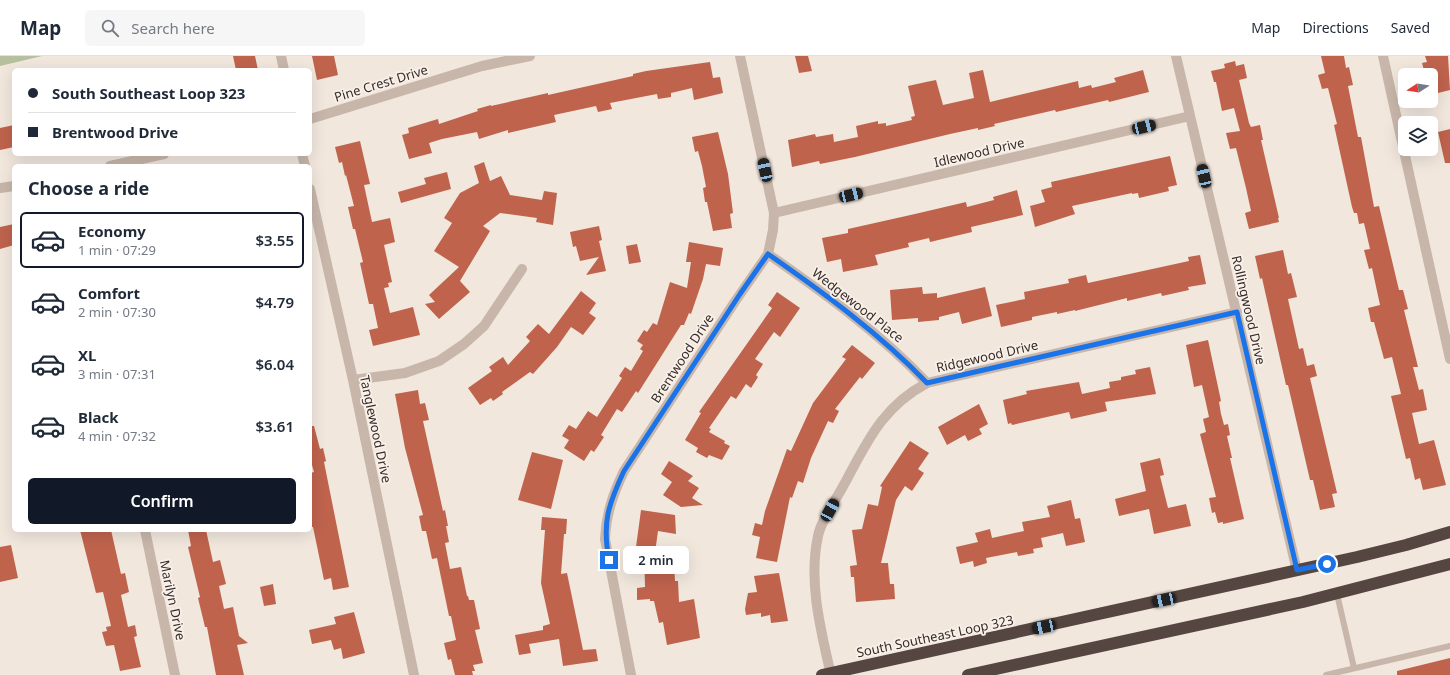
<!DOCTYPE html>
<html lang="en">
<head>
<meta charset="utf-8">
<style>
  body { margin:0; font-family:"Noto Sans",sans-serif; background:#f6f6f7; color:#1f2937; height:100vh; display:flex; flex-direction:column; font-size:15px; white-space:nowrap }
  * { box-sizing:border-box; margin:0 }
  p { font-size:13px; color:#747a83 }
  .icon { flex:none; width:22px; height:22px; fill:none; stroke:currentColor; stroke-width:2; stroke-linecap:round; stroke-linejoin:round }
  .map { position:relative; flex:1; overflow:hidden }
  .drawer { position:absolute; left:12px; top:108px; width:300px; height:368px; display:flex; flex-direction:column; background:#fff; border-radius:6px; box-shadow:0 4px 16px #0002 }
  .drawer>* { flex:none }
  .hud { position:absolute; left:12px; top:12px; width:300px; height:88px; border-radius:6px; box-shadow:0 4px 16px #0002; display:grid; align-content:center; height:88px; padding:0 16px; background:#fff }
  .needle { width:26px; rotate:258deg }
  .buttons { position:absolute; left:1398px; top:12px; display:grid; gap:8px }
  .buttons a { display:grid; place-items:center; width:40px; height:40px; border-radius:6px; background:#fff; box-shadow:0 4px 16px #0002; font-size:20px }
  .end { position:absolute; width:18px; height:18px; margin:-9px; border:5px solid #1a73e8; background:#fff; box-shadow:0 0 0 2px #fff }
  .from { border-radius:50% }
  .bubble { position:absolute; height:28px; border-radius:6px; background:#fff; box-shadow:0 4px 16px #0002; font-size:13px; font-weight:600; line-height:28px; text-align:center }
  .car { position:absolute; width:12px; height:24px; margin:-12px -6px; border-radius:5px; box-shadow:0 0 3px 1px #0007; background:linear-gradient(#222 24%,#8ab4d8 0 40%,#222 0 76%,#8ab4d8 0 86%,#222 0) }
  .hud b { display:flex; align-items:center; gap:14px; height:38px; font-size:15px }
  .hud b+b { border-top:1px solid #e0e1e3 }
  .hud i { width:10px; height:10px; background:#1f2937 }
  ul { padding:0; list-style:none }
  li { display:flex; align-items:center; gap:12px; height:56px; margin:0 8px 6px; padding:0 8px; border:2px solid transparent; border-radius:6px }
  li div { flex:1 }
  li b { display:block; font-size:15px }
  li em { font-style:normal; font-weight:600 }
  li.selected { border-color:#111827 }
  li>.icon { width:36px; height:36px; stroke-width:1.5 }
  h2 { padding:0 16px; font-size:18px; line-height:48px }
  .button { display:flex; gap:8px; margin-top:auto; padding:8px 16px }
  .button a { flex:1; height:46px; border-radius:6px; background:#111827; color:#fff; font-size:16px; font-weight:600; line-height:46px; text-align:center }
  header { display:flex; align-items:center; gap:24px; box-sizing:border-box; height:56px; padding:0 20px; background:#fff; border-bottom:1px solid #e0e1e3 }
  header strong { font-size:19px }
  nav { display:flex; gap:22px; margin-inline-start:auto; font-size:14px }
  .search { width:280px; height:36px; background:#f6f6f7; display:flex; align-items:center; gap:10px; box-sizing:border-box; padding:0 14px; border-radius:6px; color:#747a83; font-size:15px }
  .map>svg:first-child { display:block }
  .green { fill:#b6bf9e }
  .building { fill:#bf634d }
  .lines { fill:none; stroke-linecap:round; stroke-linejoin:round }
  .lane { stroke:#c8b6aa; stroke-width:6 }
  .street { stroke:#c8b6aa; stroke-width:10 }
  .highway { stroke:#564641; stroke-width:12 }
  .route { stroke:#1a73e8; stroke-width:5 }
  .labels { text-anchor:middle; stroke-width:3.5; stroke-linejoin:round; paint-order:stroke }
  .street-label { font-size:13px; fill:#362c29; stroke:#f9f1e9 }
</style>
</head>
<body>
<header>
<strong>Map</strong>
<div class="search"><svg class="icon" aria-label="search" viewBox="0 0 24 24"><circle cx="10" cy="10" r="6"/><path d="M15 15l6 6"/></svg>Search here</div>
<nav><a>Map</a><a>Directions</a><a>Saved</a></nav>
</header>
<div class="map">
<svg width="1450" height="619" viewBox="0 0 1450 619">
  <rect width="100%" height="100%" fill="#f1e7dd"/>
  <!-- green -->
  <path class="green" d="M0 0H42L0 10Z"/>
  <!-- building -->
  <path class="building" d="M233 0H255L258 14H236Z
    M312 0H334L338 19 317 24Z
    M795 0H808L812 15 799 17Z
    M1321 0H1344L1346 12 1349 11 1353 29 1348 30 1358 81H1361L1374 151 1379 150 1399 234H1403L1408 253 1404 254 1418 311H1413L1419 334 1423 333 1427 354 1412 357 1419 388 1434 384 1446 429 1423 434 1420 422 1415 424 1410 402 1406 403 1391 340 1401 338 1392 301 1384 303 1374 266H1371L1368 252 1380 249 1372 212 1369 213 1364 194 1370 193 1364 167 1359 168 1357 157H1354L1352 151 1334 69 1337 68 1328 32 1322 33 1318 19 1325 17Z
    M1425 0H1448L1450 34 1434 38 1431 19 1429 17 1425 18 1422 7 1427 6Z
    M1235 5 1236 10 1244 8 1247 22 1239 24 1249 67 1251 71 1260 69 1263 84H1261L1279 162H1278L1279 166 1249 173 1245 157 1251 155 1246 132 1236 92 1230 93 1226 77 1240 75 1234 52 1222 55 1216 26H1214L1211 15 1225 12 1224 8Z
    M710 6 713 22 720 21 723 37 694 44 692 32 671 37V41L658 43 657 38 610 47 612 53 598 56 596 50 554 59 556 66 508 77V74L479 83 477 76 442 83 429 87 432 97 409 103 402 79 409 77 408 72 438 63 439 68 478 55 477 53 491 49V50L548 37V39L633 20V18L646 15Z
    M983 14 990 46 1078 25 1079 32 1091 29 1092 32 1116 26 1114 22 1143 14 1149 36 1109 46 1108 44 1056 56 1055 54 994 68 995 70 978 74V72L950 78 855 101 820 108 819 105 792 111 788 84 815 78 816 81 833 78 834 86 858 81 856 70 878 65V68L886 67V70L912 64 911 61 915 60 908 30 926 26 936 24 943 49 974 42 969 17Z
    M14 69V91L0 94V72Z
    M1450 73V107H1445L1438 76Z
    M718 76 728 118 733 157 730 158 732 172 713 175 707 146H705L703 132 706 131 702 110 698 95 695 96 692 81Z
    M360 85 370 128 364 129 372 166 390 162 395 186 384 189 392 226 388 227 389 231 384 232 390 257 413 251 420 279 373 290 369 274 378 272 373 248H369L360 207 363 206 355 173H353L348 151 354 150 346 119 345 120 342 106 339 107 335 91Z
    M1170 100 1177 129 1168 131 1169 135 1139 142 1138 137 1132 138V137L1072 150 1075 158 1035 171 1030 150 1045 146 1041 134 1052 131 1051 126Z
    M484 106 490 125 501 120 510 139 542 144 544 135 557 137 553 169 536 166 537 162 500 157 483 170 490 175 460 225 470 236 439 263 425 248 435 246 429 239 459 211 434 195 452 167 444 162 460 137 479 127 474 110Z
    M447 116 451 133 401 147 398 136 426 128 424 122Z
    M1017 134 1023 159 971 171 972 176 930 186 929 182 908 187 909 191 875 199 878 209 843 216 841 203 827 206 822 182 848 177V173L915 158 966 146 967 151 994 144 993 141Z
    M14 168V189L0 193V171Z
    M599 170 602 184 599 185 606 215 586 219 599 201 580 205 576 190 573 191 570 176Z
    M689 186 723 192 720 210 706 208 703 223 691 258 689 257 684 269H681L638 337 636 335 622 356 617 353 601 379 604 381 594 396 591 394 584 405 564 392 569 384 562 380 569 369 576 373 588 355 597 361 622 322 619 320 625 311 631 315 643 295 640 293 643 289 637 285 644 274 647 276 653 267 657 269 670 226 687 232 691 206H686Z
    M637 188 641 206 629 208 626 190Z
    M1283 194 1288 218 1291 217 1297 241 1288 243 1299 293 1303 292 1307 310 1314 308 1317 320 1310 322 1337 437 1332 438 1335 451 1320 454 1313 424H1310L1288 329H1286L1262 222 1260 223 1255 200Z
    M1200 199 1206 228 1188 231 1189 234 1162 240 1161 237 1127 245V242L1075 255V254L1057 258V256L1032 261V264L1001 271 996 249 1025 243 1024 236 1069 227 1068 223 1086 219 1088 227 1189 205 1188 201Z
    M922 231 923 238 937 237V242L985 231 992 260 962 268 959 256 939 261V264L918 266V262L892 264 890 234Z
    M581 235 596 247 589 257 596 262 583 279 571 271 557 291 533 318 530 316 502 336 503 338 493 345 491 342 480 349 468 332 492 315 489 311 503 301 508 309 530 285 526 281 538 268 549 278Z
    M777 236 800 252 780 281 774 276 755 303 763 308 756 319 758 321 751 332 746 328 736 343 731 340 709 372 711 373 709 376 725 385 724 387 730 390 722 404 709 399 707 402 696 396 698 392 685 384 701 357 699 356 772 252 768 249Z
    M1208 284 1221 345 1219 346 1221 358 1224 369 1228 368 1230 379 1227 380 1232 402H1230L1244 463 1223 468V466L1218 467 1215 456 1212 457 1209 442 1216 441 1200 378 1206 376 1203 363 1209 361 1202 329 1194 331 1186 289Z
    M852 289 875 307 862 323 860 321 835 353 839 355 833 367 828 365 811 402 803 427 798 425 792 442 790 441 777 506 756 502 760 481 752 479 755 467 762 469 765 455 787 393 791 395 813 347 846 303 842 301Z
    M1150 311 1156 338 1105 346 1107 355 1071 363 1069 356 1012 369 1011 367 1008 368 1003 344 1027 338 1026 335 1079 326 1082 338 1110 332 1109 326 1121 324V321L1136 318 1135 314Z
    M418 334 420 348 425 347 429 364 423 365 443 455 445 454 448 470H446L449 486 445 487 450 513 461 511 467 540H468L469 544H474L480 573 475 574 483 607 473 609 475 615H472L473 619H455L451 603 448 604 444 587 456 584 451 560H449L437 502 432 503 426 475H422L419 460 423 459 405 392 395 338Z
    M979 348 988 368 979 373 982 378 968 385 965 379 947 389 938 371Z
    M310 370H314L320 393 323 392 326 405 324 406 349 531 333 534 331 522 324 524 313 471H310V417L314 416 310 402Z
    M910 385 929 397 918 413 924 417 912 435 905 430 896 444 881 507H888L890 528H894L895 543 856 546 854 521H851L850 510 857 509 852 474 862 473 868 448 878 450 882 431 880 430Z
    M532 396 563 404 551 453 518 444Z
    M1160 402 1164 419 1160 420 1168 452 1186 448 1191 470 1154 478 1149 453 1119 460 1115 443 1146 435 1140 407Z
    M669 405 693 420 688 425 699 432 692 442 703 449 681 451 663 439 672 426 661 418Z
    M1071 444 1075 463 1080 462 1085 486 1066 490 1063 477 1041 482 1043 491 1033 493 1034 497 1018 500 1017 496 986 502 987 507 974 511 973 505 960 508 956 491 978 486 975 477 990 473 992 482 1024 475 1022 466 1050 461 1047 450Z
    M641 454 675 459 676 478 658 475 654 504 674 503 675 525H678L679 546 694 543 700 582 667 589 663 566 659 567 654 545H650V543L637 544V532L645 531 644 492 636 491Z
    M542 461 567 463 566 478H564L561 518 567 517 583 594 596 593 598 605 563 610 559 583 529 588 531 597 519 599 515 579 543 574V570L550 568 541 527 545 474H541Z
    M80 474H111L121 518 125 517 129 536 121 539 128 571 135 569 137 580 134 581 141 611 120 615 114 589 106 590 102 576 107 575 106 571 111 570 103 536 96 537Z
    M188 474H206L213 506 220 504 226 528 219 530 224 553 233 551 239 580 248 587 237 589 244 619H216L207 571H205L198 542 200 541 188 491 191 490Z
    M11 489 18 522 0 526V491Z
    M779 517 788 565 771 567 770 559 761 561V557L746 559 745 553 748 537 757 536 754 520Z
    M273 528 276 548 264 550 260 531Z
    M354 556 365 597 343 603 341 592 334 594 331 584 312 588 309 574 336 568 334 561Z
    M1450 602V619H1397V615Z"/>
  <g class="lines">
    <!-- lane -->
    <path class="lane" d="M1337 538 1354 612
      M1326 619 1450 590"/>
    <!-- street -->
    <path class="street" d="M281 0 284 14
      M1176 0 1297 515
      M1383 0 1450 303
      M310 63 482 10 530 0
      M302 98 305 110
      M110 110 164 98
      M0 132 14 130
      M310 133 353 324 414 619
      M774 157 1190 60
      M768 198C824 237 881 278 927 327
      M353 324 405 317 439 305 464 288 484 270 522 213
      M145 474 175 619
      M631 619 605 483C606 458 613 438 624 415L734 247 768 198 773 174 774 157 740 0
      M831 619C821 575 808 526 818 480 821 465 833 448 841 434 866 389 880 352 927 327L1237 256"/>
    <!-- highway -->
    <path class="highway" d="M822 619 1357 501 1406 489 1450 476
      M968 619 1303 546 1450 508"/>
  </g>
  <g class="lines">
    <!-- route -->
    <path class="route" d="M609 504C602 467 608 449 624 415L740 238 768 198C824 237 880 278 927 327L1237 256 1297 514 1327 508"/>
  </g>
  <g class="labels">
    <!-- street labels -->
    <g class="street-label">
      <text transform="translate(381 27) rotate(-17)" y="5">Pine Crest Drive</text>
      <text transform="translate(979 96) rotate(-13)" y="5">Idlewood Drive</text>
      <text transform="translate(858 249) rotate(38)" y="5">Wedgewood Place</text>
      <text transform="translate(1249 254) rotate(77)" y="5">Rollingwood Drive</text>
      <text transform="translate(987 300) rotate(-13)" y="5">Ridgewood Drive</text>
      <text transform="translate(682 302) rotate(-57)" y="5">Brentwood Drive</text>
      <text transform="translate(376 373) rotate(78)" y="5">Tanglewood Drive</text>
      <text transform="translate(173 544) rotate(78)" y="5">Marilyn Drive</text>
      <text transform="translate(935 580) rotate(-12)" y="5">South Southeast Loop 323</text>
    </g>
  </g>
</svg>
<div class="buttons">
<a><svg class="needle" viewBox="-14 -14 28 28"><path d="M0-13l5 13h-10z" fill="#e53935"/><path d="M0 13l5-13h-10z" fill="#747a83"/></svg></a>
<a><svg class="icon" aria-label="layers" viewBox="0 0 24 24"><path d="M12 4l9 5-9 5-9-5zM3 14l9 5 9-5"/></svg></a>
</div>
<i class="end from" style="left:1327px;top:508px"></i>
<i class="end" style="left:609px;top:504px"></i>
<div class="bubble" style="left:623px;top:490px;width:66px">2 min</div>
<i class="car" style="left:1144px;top:71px;rotate:77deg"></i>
<i class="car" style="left:765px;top:114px;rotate:348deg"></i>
<i class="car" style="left:1204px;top:120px;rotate:347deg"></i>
<i class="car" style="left:851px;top:139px;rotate:77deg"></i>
<i class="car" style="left:830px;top:454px;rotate:29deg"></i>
<i class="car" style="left:1164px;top:544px;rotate:258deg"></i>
<i class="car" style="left:1044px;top:571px;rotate:258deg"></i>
<div class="hud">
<b><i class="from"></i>South Southeast Loop 323</b>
<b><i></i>Brentwood Drive</b>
</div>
<section class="drawer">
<h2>Choose a ride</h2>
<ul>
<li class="selected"><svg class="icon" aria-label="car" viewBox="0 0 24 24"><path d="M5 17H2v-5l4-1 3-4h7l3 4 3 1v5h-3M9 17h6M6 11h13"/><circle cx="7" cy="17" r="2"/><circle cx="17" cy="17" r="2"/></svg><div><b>Economy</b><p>1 min · 07:29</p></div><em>$3.55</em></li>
<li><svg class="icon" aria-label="car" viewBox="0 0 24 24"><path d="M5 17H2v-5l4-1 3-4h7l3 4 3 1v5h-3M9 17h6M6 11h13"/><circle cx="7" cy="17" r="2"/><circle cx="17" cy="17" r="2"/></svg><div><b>Comfort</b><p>2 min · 07:30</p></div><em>$4.79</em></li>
<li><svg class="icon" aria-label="car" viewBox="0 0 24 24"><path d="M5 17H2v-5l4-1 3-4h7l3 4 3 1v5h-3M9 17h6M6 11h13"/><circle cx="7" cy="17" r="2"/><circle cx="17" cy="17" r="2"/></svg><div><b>XL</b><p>3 min · 07:31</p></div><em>$6.04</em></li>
<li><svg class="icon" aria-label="car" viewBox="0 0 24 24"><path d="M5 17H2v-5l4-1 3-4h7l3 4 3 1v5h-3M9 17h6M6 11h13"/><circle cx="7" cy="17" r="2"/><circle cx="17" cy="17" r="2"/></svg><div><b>Black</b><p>4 min · 07:32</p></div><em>$3.61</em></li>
</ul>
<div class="button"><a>Confirm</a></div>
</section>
</div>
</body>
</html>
